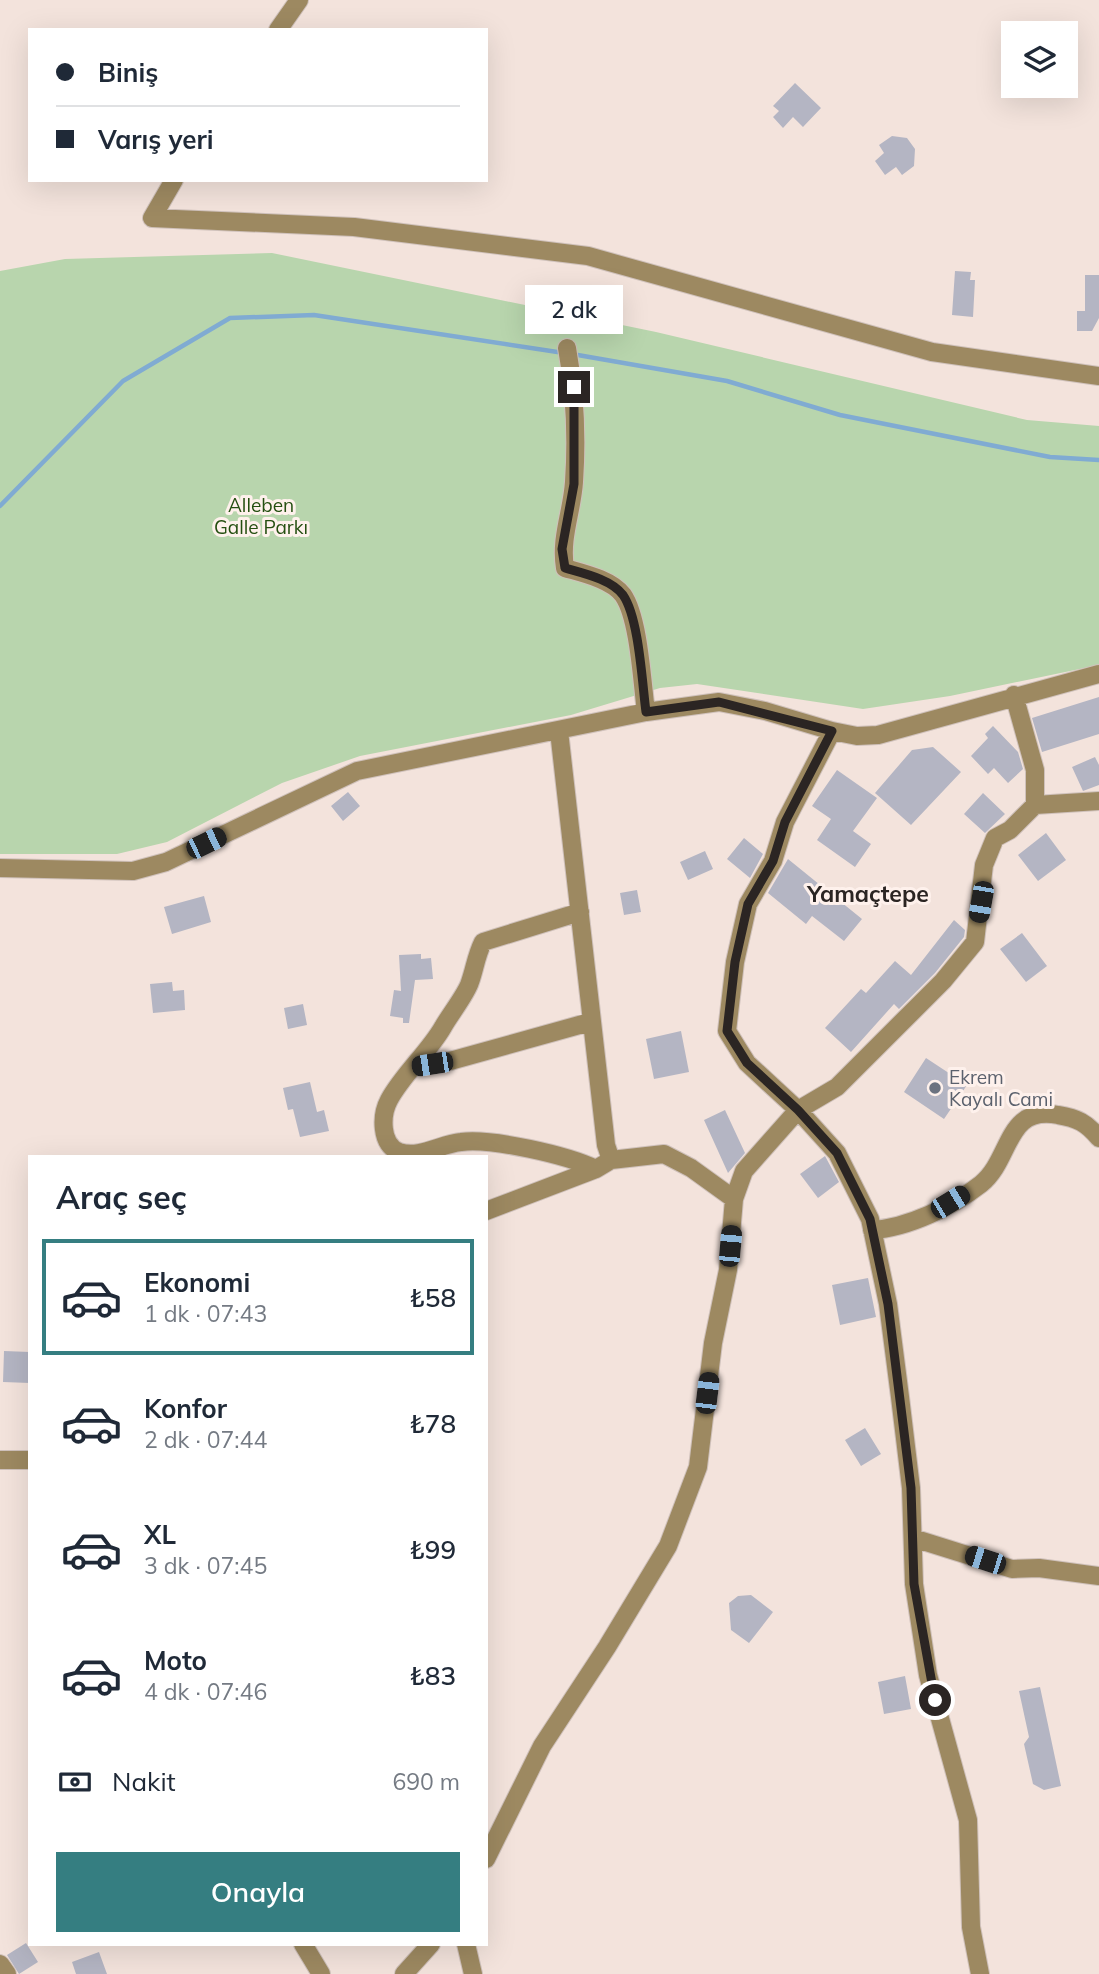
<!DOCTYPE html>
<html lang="tr">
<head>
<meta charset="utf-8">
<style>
  body { margin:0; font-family:Mulish,sans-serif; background:#f2f2f3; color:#1f2937; height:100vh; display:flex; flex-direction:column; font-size:26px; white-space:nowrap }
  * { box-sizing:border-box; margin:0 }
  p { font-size:23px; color:#747a83 }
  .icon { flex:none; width:38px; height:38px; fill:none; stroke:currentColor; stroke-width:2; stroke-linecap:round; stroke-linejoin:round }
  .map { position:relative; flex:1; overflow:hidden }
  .sheet { position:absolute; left:28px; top:1155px; width:460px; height:791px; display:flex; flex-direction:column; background:#fff; border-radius:0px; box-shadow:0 7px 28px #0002 }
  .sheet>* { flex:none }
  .banner { position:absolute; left:28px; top:28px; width:460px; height:154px; border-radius:0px; box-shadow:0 7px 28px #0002; display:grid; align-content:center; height:154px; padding:0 28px; background:#fff }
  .controls { position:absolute; left:1001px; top:21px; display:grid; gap:14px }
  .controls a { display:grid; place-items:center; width:77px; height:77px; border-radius:0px; background:#fff; box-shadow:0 7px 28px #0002; font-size:35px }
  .end { position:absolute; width:32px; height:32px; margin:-16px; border:9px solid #2b2523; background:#fff; box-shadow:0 0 0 4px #fff }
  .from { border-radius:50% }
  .bubble { position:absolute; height:49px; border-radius:0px; background:#fff; box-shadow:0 7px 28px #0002; font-size:23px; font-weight:600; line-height:49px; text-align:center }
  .car { position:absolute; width:21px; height:42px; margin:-21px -10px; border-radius:9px; box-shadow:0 0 5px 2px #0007; background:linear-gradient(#222 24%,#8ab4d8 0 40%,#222 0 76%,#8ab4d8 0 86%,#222 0) }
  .banner b { display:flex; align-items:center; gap:24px; height:66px; font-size:26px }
  .banner b+b { border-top:2px solid #e0e1e3 }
  .banner i { width:18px; height:18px; background:#1f2937 }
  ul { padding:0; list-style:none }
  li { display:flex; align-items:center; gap:21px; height:116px; margin:0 14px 10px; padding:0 14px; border:4px solid transparent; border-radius:0px }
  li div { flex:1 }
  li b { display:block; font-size:26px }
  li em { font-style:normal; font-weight:600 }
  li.selected { border-color:#357e81 }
  li>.icon { width:63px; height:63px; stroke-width:1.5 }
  h2 { padding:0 28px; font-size:32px; line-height:84px }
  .pay { display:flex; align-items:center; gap:18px; height:77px; padding:0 28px; font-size:26px }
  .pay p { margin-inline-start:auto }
  .primary-button { display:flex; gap:14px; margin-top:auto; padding:14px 28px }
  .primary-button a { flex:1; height:80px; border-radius:0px; background:#357e81; color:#fff; font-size:28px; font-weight:600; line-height:80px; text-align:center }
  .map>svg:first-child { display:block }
  .green { fill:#b8d5ad }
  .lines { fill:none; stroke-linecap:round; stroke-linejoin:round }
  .stream { stroke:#80abd2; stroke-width:4.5 }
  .building { fill:#b4b5c3 }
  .minor-casing { stroke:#cfc1bb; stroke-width:20 }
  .minor { stroke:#9d8961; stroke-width:18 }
  .route { stroke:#2b2523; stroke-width:9 }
  .worship-dot { fill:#6b7280; stroke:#fef1ec; stroke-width:2.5 }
  .labels { text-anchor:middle; stroke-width:6; stroke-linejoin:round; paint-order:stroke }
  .park-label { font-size:19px; fill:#244f10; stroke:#fef1ec }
  .worship-label { font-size:19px; fill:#5b616d; stroke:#fef1ec; text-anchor:start }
  .quarter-label { font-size:23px; font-weight:bold; fill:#2b2523; stroke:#fef1ec }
</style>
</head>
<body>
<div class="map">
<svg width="1099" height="1974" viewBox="0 0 1099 1974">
  <rect width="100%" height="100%" fill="#f3e3dc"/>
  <!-- green -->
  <path class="green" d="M272 253 656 332 1027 420 1099 426V665L950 696 863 709 697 684 660 688 571 715 360 756 282 783 167 842 117 854H0V271L65 259Z"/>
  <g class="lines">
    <!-- stream -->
    <path class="stream" d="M572 354 727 381 840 415 1050 457 1099 460
      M0 506 123 381 230 318 314 315 564 353"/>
  </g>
  <!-- building -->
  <path class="building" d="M795 83 821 108 803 127 793 117 783 128 773 117 779 111 773 106Z
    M892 136 907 138 915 149 914 166 902 175 896 167 885 175 875 161 884 153 879 145Z
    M955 271 971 272 970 280H975L973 317 952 315Z
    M1085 275H1099V318L1092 331H1077V311H1085Z
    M1099 697V734L1042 752 1032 718Z
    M993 726 1018 752 1023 769 1008 783 994 768 988 774 971 756 988 738 985 734Z
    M933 747 961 772 911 825 875 793 912 750Z
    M1095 757 1099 765V785L1083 791 1072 767Z
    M837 770 877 798 853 831 871 844 855 867 817 840 831 819 812 806Z
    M348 792 360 806 343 821 331 806Z
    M983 793 1005 814 985 833 964 814Z
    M1046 833 1066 860 1038 881 1018 855Z
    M744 838 763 854 750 878 727 859Z
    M705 851 713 869 688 880 680 862Z
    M788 859 862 919 844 941 812 916 806 924 768 893Z
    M637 890 641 912 624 915 620 893Z
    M204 896 211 922 172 934 164 907Z
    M954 920 965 930 964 937 935 973 899 1009 894 1004 851 1052 825 1028 861 989 866 993 895 961 911 975Z
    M1022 933 1047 966 1026 982 1000 949Z
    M421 954V959L431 958 433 979 415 980 409 1023H403V1018L390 1016 394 990 401 991 399 955Z
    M172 982 173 991 184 990 185 1010 153 1013 150 984Z
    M303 1004 307 1025 288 1029 284 1008Z
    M681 1031 689 1072 654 1079 646 1039Z
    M926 1058 967 1085 944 1119 904 1092Z
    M310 1082 317 1112 324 1110 329 1131 300 1137 293 1109 288 1110 283 1088Z
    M725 1110 745 1153 728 1173 704 1120Z
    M825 1156 839 1182 818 1198 800 1174Z
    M868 1278 876 1317 840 1325 832 1285Z
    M4 1351 30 1352V1383L3 1382Z
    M865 1428 881 1454 861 1466 845 1440Z
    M751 1595 773 1612 749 1643 731 1630 729 1603 738 1596Z
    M905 1676 911 1709 884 1714 878 1682Z
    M1040 1687 1061 1786 1044 1790 1033 1784 1024 1744 1029 1737 1019 1691Z
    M26 1943 38 1962 19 1974 7 1955Z
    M99 1952 107 1974H76L72 1962Z"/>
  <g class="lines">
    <defs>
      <path id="minor" d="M278 30 299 0
        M174 180 152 218 354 227 588 256 932 352 1099 376
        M567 348C575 392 577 438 574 482 572 512 560 538 565 568 582 573 611 579 623 595 639 618 642 682 646 712
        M559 731 606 1145 611 1160 664 1154 691 1168 734 1199
        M832 731 785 822 773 861 748 904 735 962 727 1031 747 1063 798 1110 837 1153 870 1219 888 1304 900 1397 911 1488 914 1584 928 1675 968 1820 971 1927 980 1974
        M1035 805 1099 801
        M0 868 133 871 166 862 357 771 646 712 719 702 765 711 832 731 857 736 878 735 1099 674
        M580 912 483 942C476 956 475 968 470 982 467 993 449 1016 443 1027 428 1053 403 1074 389 1100 381 1115 380 1144 399 1152 420 1159 440 1144 461 1142 492 1138 567 1155 596 1169L611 1160
        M415 1067 450 1061 590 1022
        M486 1211 596 1169
        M872 1230C908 1228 953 1206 981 1184 1012 1159 1005 1105 1058 1115 1077 1118 1087 1123 1099 1138
        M0 1460H30
        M913 1538 1012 1569 1039 1568 1099 1576
        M486 1859 542 1746 607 1647 668 1546 698 1467 713 1343 728 1270 734 1199 744 1171 798 1110 837 1087 943 981 975 942 984 865 995 838 1010 830 1035 805V770L1014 695
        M303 1944 321 1974
        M466 1944 473 1974
        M0 1964 7 1974
        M404 1974 431 1944"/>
    </defs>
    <!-- minor casing -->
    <use href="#minor" class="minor-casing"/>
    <!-- minor -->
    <use href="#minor" class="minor"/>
  </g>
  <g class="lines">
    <!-- route -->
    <path class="route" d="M574 387V484L562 549 565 568C582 573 611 579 623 595 639 618 642 682 646 712L719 702 832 731 785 822 773 861 748 904 735 962 727 1031 747 1063 798 1110 837 1153 870 1219 888 1304 911 1488 914 1584 935 1700"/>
  </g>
  <!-- markers -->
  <circle class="worship-dot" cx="935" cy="1088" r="7"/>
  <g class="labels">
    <!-- park labels -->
    <g class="park-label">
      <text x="261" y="512">Alleben<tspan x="261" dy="22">Galle Parkı</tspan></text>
    </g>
    <!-- worship labels -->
    <g class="worship-label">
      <text x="949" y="1084">Ekrem<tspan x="949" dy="22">Kayalı Cami</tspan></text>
    </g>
    <!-- quarter labels -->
    <g class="quarter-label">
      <text x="868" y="902">Yamaçtepe</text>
    </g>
  </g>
</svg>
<div class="controls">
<a><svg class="icon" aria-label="layers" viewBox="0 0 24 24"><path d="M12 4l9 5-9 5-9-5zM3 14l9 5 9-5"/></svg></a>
</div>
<i class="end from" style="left:935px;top:1700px"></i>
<i class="end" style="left:574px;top:387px"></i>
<div class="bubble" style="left:525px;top:285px;width:98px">2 dk</div>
<i class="car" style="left:206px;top:843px;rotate:64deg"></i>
<i class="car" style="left:981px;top:902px;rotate:190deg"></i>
<i class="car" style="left:432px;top:1064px;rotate:261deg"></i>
<i class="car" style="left:950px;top:1202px;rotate:59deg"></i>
<i class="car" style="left:730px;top:1246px;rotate:5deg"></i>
<i class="car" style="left:707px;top:1393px;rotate:7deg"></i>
<i class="car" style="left:985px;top:1560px;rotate:288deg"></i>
<div class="banner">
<b><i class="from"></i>Biniş</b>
<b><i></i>Varış yeri</b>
</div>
<section class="sheet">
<h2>Araç seç</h2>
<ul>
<li class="selected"><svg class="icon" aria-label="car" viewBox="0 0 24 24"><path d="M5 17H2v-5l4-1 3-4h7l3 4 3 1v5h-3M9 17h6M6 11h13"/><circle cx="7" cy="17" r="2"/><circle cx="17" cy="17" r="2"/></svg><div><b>Ekonomi</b><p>1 dk · 07:43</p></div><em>₺58</em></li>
<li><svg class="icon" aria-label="car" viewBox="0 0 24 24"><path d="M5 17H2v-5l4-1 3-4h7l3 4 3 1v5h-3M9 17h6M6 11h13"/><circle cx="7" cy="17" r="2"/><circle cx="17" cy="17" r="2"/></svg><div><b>Konfor</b><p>2 dk · 07:44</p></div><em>₺78</em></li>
<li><svg class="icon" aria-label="car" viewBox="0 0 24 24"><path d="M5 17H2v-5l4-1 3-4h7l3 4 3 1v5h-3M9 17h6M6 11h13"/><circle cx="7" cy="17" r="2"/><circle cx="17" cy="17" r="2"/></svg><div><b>XL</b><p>3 dk · 07:45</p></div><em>₺99</em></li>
<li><svg class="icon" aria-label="car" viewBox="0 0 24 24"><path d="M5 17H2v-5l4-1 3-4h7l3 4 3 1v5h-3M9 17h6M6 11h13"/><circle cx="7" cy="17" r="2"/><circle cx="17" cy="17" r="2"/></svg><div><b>Moto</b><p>4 dk · 07:46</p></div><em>₺83</em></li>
</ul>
<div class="pay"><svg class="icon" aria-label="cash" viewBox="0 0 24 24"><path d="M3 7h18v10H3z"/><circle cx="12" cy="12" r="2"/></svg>Nakit<p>690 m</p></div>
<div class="primary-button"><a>Onayla</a></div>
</section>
</div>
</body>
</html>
